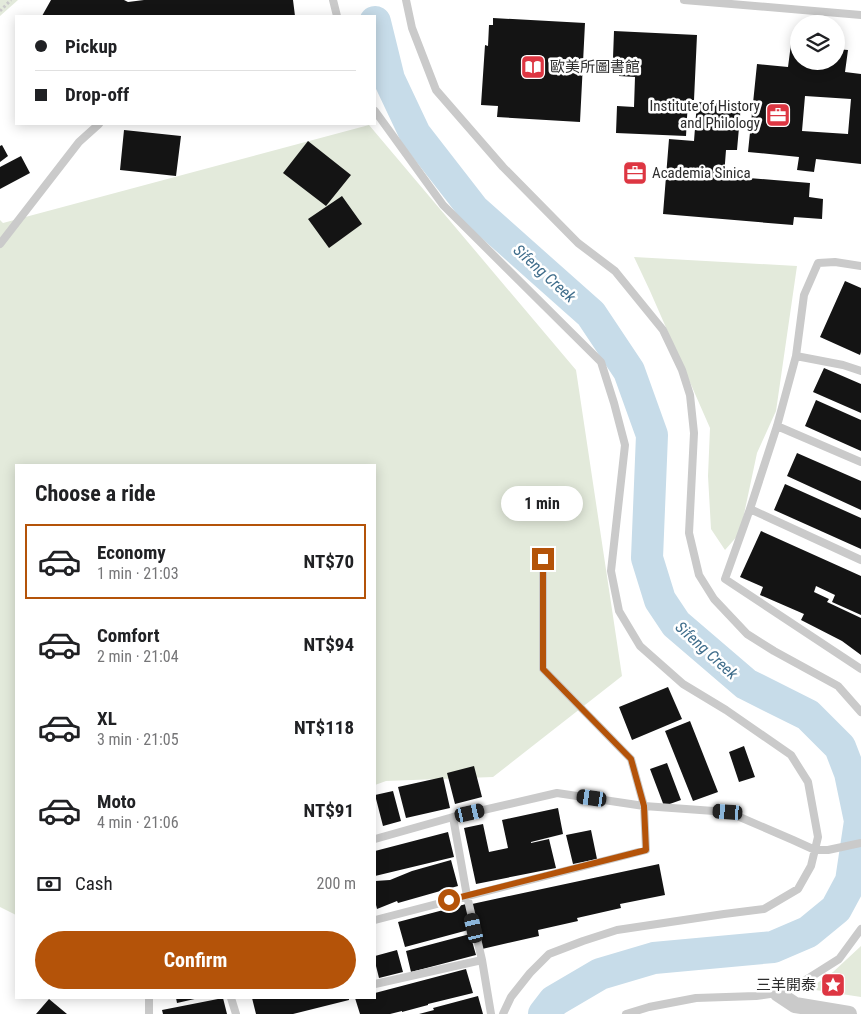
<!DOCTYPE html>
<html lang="en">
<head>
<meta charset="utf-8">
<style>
  body { margin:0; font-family:"Roboto Condensed","Noto Sans TC",sans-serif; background:#f6f6f6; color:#202124; height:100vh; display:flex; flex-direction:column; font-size:19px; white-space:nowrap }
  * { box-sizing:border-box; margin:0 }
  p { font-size:16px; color:#757577 }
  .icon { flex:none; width:28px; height:28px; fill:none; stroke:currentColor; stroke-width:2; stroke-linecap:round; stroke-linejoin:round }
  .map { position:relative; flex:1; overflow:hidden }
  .details { position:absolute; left:15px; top:464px; width:361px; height:535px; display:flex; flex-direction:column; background:#fff; border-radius:0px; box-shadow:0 2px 12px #0003 }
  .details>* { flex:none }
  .guide { position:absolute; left:15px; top:15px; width:361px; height:110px; border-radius:0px; box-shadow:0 2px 12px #0003; display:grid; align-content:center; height:110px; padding:0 20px; background:#fff }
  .tools { position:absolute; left:790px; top:15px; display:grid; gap:10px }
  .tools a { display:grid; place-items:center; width:55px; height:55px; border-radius:50%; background:#fff; box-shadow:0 2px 12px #0003; font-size:25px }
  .end { position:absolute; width:22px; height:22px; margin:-11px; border:6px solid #b45309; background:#fff; box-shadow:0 0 0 2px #fff }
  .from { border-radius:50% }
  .bubble { position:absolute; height:35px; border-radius:18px; background:#fff; box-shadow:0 2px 12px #0003; font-size:16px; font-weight:700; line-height:35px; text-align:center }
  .car { position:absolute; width:15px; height:30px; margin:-15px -8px; border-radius:6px; box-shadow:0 0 4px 1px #0007; background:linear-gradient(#222 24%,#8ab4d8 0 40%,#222 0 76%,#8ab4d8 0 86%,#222 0) }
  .guide b { display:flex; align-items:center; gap:18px; height:48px; font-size:19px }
  .guide b+b { border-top:1px solid #e0e0e0 }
  .guide i { width:12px; height:12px; background:#202124 }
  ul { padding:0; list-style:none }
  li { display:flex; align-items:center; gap:15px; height:75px; margin:0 10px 8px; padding:0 10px; border:2px solid transparent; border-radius:0px }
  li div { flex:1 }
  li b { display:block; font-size:19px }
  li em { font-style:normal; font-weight:700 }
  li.on { border-color:#b45309 }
  li>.icon { width:45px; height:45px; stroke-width:1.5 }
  h2 { padding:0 20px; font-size:22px; line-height:60px }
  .pay { display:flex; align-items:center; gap:12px; height:55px; padding:0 20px; font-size:19px }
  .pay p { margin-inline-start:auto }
  .cta { display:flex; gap:10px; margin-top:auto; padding:10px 20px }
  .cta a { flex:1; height:58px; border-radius:30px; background:#b45309; color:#fff; font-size:20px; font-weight:700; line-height:58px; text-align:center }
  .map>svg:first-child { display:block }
  .green { fill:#e3eadb }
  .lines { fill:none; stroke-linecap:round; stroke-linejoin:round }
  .river { stroke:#c7dce9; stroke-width:32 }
  .building { fill:#141414; fill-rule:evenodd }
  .path { stroke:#cacaca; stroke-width:3; stroke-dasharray:2.5 2.5; stroke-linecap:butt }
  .lane { stroke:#cacaca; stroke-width:8 }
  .street { stroke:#cacaca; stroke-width:16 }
  .route { stroke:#b45309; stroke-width:6 }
  .labels { text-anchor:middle; stroke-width:5; stroke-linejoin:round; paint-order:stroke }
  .poi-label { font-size:15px; fill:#2d2d2d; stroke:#fff; text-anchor:start }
  .water-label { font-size:16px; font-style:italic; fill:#3f6d8b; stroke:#fff }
</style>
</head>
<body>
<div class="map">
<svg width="861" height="1014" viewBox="0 0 861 1014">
  <rect width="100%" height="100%" fill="#fff"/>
  <!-- green -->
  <path class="green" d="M0 0H18L0 16Z
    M369 125 576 370 622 676 493 777 386 781 375 785V465H16V915L0 907V220L3 223Z
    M634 257 797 266 776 411 757 453 740 533 725 550 711 529 708 476 710 428 650 291Z
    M861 946V997L809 989 833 972Z"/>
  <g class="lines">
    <!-- river -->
    <path class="river" d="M375 22 389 79 415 134 474 210 591 314 629 371 652 435 647 558 660 600 676 624 746 684 808 715 840 747 850 773 860 821 851 881 836 909 808 932 773 947 654 958 600 974 554 1001 544 1014"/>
  </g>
  <!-- building -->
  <path class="building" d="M51 0H124L128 2 144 0H293L295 16H42Z
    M493 18 585 23 580 122 497 117 498 106 481 105 485 45 488 46 489 25H493Z
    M614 31 697 35 694 100H688L686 136 616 133 617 106 634 107 635 77 619 76 620 59 613 58Z
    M791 44 799 45V61H836V49L848 50 845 72 861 74V164L816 159 814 172 797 170 799 157 748 152 757 64 788 67ZM805 96 851 99 848 134 802 131Z
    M697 102 741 105 737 150H726L724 176 810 183 809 197 823 199 822 219 794 217 793 225 663 214 669 139 694 141Z
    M124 130 181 136 176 176 120 170Z
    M308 141 351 175 326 206 283 173Z
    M2 145 8 156 0 162V146Z
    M21 156 30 173 0 189V167Z
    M342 196 362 224 329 248 308 219Z
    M845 281 861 288V352L860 355 820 337Z
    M824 368 861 384V413L813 392Z
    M816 400 861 420V451L805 426Z
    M797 453 861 481V510L787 476Z
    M785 484 861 518V549L774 510Z
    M761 531 861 576V615L832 602 835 595 816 586 814 592 829 599 827 602 861 618V655L842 641 801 620 804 614 760 595 763 587 740 577Z
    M668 687 682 719 632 740 619 707Z
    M690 721 718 792 693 801 665 731Z
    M744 746 755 777 739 782 729 752Z
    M667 763 681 800 664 806 650 769Z
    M474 766 482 797 455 804 447 773Z
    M443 777 450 808 406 818 398 787Z
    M393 791 401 821 383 826 375 795Z
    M558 808 563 834 531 842V843L549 839 556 868 476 884 464 828 483 824 489 852 508 848 502 820Z
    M591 830 597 859 573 864 566 835Z
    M448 832 454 857 375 876V851Z
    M451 860 458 886 398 903 397 901 377 909 375 901V881L390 880 412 871Z
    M659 864 665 895 620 904 621 908 577 918 578 921 538 930 539 936 482 949 472 904Z
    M466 904 472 929 405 947 398 922Z
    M470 934 476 955 411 972 406 951Z
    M397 950 403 972 379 978 375 962V956Z
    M466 969 473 993 428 1004V1005L402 1012V1011L390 1014H360L355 998H375V993Z
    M478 996 483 1014H419L434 1010 433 1008Z
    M176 998H199L177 1003Z
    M223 998 227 1014H163L162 1010Z
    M252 998H349V1000L293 1014H256Z
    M49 999 67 1014H36Z"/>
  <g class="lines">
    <!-- path -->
    <path class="path" d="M0 11 11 0"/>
    <!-- lane -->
    <path class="lane" d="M333 0 337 16
      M406 0 412 28 436 90 503 167 578 243 615 271 663 330 682 370 690 395 694 433 689 533 699 575 714 599 747 634 774 651 838 686 861 712
      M684 0 861 15
      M375 111 443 205 601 362 614 403 625 445 611 571 619 611 640 646 683 684 726 710 791 755 808 782 818 837 811 866 798 889 764 909 724 914 617 930 583 941 549 954 530 973 511 997 503 1014
      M0 244 79 142 99 124
      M861 266 835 262 818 263 804 295 796 356 843 365 861 371
      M796 356 777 426 750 509 725 579 861 669
      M777 426 861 462
      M750 509 861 560
      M453 817 467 896 482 960 491 1014
      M375 839 453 817 557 793 644 806 728 812 793 840 815 850H828L861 843
      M375 920 646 850 644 806 631 759 543 669V559
      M375 984 482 960
      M231 998 236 1014
      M149 1014V998
      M626 1014 649 1007 696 998 756 996 777 993 801 983 839 959 861 929"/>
    <!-- street -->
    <path class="street" d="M777 993 795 1005 849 1014"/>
  </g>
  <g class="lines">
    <!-- route -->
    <path class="route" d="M449 900 646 850 644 806 631 759 543 669V559"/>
  </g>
  <!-- icons -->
  <defs>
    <symbol id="library-square" viewBox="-11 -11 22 22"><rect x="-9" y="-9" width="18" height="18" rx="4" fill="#dd3642" stroke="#fff"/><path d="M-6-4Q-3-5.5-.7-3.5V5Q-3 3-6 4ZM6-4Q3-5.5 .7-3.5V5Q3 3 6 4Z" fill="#fff"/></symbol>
    <symbol id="office-square" viewBox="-11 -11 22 22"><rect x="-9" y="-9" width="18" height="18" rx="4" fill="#dd3642" stroke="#fff"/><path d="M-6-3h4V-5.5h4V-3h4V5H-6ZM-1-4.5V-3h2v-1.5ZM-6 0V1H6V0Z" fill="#fff"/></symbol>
    <symbol id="sight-square" viewBox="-11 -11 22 22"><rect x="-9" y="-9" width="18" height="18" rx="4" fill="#dd3642" stroke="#fff"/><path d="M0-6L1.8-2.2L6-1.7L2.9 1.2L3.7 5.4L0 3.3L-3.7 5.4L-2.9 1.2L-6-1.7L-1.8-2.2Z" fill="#fff"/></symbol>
  </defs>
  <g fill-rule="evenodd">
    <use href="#library-square" x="519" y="53" width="28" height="28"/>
    <use href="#office-square" x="764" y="101" width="28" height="28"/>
    <use href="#office-square" x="621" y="159" width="28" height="28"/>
    <use href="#sight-square" x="819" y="971" width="28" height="28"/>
  </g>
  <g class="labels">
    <!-- poi labels -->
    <g class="poi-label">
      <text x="550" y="72">歐美所圖書館</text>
      <text x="760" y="111" text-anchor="end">Institute of History<tspan x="760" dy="17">and Philology</tspan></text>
      <text x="652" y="178">Academia Sinica</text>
      <text x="816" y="990" text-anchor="end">三羊開泰</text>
    </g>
    <!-- water labels -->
    <g class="water-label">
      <text transform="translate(545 273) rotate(42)" y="6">Sifeng Creek</text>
      <text transform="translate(707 650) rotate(42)" y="6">Sifeng Creek</text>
    </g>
  </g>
</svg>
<div class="tools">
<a><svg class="icon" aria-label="layers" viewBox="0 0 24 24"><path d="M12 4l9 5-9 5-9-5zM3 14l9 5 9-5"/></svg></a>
</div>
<i class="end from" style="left:449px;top:900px"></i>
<i class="end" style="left:543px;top:559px"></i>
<div class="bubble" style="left:501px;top:486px;width:82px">1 min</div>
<i class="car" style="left:592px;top:798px;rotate:278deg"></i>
<i class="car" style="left:728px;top:812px;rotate:274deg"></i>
<i class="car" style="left:470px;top:813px;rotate:77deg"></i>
<i class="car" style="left:474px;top:928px;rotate:347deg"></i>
<div class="guide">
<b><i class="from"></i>Pickup</b>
<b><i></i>Drop-off</b>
</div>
<section class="details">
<h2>Choose a ride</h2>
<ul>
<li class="on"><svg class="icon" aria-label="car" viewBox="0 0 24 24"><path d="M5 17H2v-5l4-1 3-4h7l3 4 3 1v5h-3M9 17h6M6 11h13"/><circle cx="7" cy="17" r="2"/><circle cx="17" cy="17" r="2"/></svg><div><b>Economy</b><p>1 min · 21:03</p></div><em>NT$70</em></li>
<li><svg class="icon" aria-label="car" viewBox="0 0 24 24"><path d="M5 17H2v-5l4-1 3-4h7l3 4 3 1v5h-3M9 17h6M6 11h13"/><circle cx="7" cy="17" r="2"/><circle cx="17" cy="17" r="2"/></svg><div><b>Comfort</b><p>2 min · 21:04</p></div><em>NT$94</em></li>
<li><svg class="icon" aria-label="car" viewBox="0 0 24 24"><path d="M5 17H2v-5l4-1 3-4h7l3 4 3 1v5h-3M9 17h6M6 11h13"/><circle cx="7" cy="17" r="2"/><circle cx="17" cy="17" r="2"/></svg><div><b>XL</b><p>3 min · 21:05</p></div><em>NT$118</em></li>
<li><svg class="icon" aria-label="car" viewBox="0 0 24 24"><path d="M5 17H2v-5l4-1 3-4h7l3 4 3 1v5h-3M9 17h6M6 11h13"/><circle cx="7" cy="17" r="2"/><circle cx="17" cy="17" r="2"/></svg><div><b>Moto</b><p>4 min · 21:06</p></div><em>NT$91</em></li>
</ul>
<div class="pay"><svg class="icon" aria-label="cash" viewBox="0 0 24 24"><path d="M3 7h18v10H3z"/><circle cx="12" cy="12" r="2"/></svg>Cash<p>200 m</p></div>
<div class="cta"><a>Confirm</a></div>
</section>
</div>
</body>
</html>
